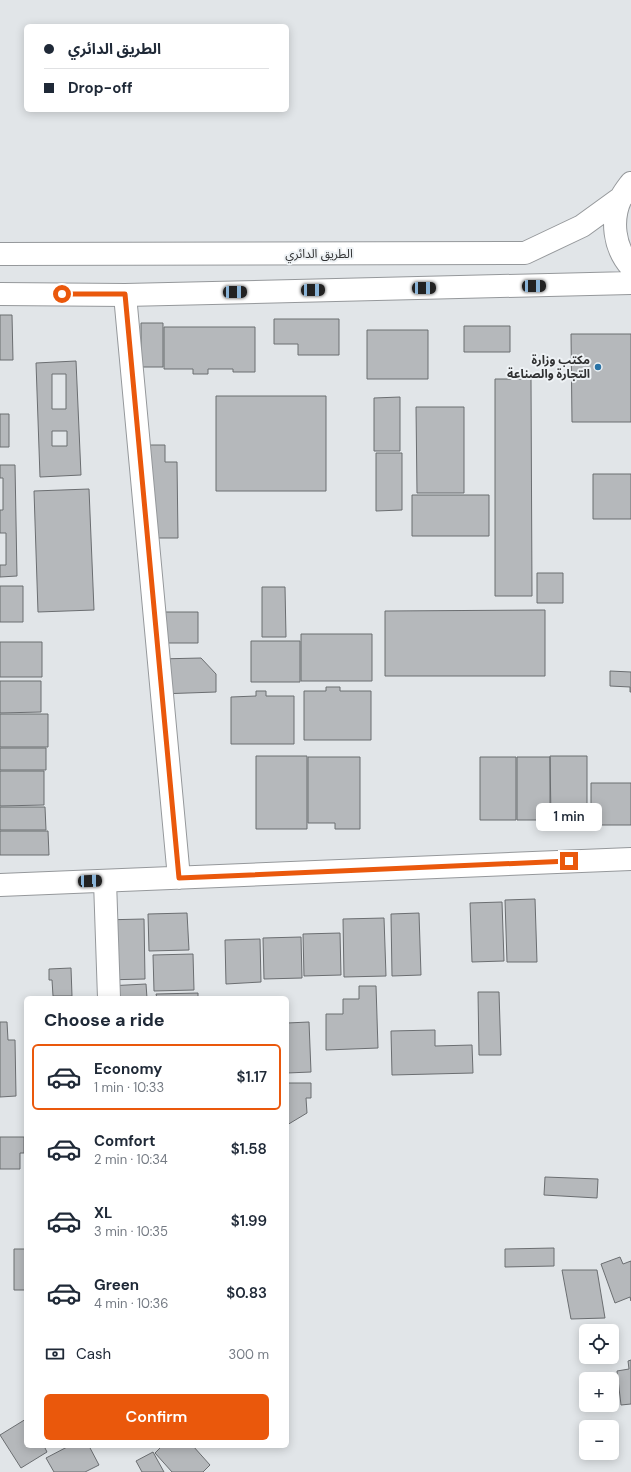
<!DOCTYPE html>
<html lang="en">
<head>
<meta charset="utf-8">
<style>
  body { margin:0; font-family:"DM Sans","Noto Sans Arabic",sans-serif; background:#f2f2f3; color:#1f2937; height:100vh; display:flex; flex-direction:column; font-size:15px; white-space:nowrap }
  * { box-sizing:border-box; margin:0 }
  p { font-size:13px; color:#747a83 }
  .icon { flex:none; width:22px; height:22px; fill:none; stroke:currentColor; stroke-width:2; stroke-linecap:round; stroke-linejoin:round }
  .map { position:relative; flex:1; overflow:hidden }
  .details { position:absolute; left:24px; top:996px; width:265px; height:452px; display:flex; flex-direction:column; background:#fff; border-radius:6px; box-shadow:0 2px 10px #0003 }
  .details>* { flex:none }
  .banner { position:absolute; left:24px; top:24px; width:265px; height:88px; border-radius:6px; box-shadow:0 2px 10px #0003; display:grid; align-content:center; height:88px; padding:0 20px; background:#fff }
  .tools { position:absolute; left:579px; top:1324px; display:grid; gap:8px }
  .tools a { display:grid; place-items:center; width:40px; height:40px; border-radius:6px; background:#fff; box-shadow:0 2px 10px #0003; font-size:20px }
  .end { position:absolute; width:18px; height:18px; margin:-9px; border:5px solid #ea580c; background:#fff; box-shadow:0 0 0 2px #fff }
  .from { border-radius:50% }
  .bubble { position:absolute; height:28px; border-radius:6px; background:#fff; box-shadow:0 2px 10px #0003; font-size:13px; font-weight:600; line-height:28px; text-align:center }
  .car { position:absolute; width:12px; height:24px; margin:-12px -6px; border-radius:5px; box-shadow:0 0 3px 1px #0007; background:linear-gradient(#222 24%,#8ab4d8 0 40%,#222 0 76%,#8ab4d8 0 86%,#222 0) }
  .banner b { display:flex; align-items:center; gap:14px; height:38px; font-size:15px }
  .banner b+b { border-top:1px solid #e0e1e3 }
  .banner i { width:10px; height:10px; background:#1f2937 }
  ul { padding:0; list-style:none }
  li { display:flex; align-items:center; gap:12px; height:66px; margin:0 8px 6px; padding:0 12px; border:2px solid transparent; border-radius:6px }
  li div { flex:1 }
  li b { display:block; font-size:15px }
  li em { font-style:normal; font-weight:600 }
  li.current { border-color:#ea580c }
  li>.icon { width:36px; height:36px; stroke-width:1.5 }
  h2 { padding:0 20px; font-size:18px; line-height:48px }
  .pay { display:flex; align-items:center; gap:10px; height:44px; padding:0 20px; font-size:15px }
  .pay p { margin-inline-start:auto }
  .button { display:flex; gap:8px; margin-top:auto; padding:8px 20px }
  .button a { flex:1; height:46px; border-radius:6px; background:#ea580c; color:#fff; font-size:16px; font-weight:600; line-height:46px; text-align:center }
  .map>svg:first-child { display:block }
  .building { fill:#b5b8bb; stroke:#6b6e71; fill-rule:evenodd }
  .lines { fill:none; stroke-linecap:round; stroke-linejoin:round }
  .minor-casing { stroke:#95989b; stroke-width:24 }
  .major-casing { stroke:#95989b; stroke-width:24 }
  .minor { stroke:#fff; stroke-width:22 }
  .major { stroke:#fff; stroke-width:22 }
  .route { stroke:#ea580c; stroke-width:5 }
  .poi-dot { fill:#2973a6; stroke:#eef2f5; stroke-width:1.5 }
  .labels { text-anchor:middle; stroke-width:4; stroke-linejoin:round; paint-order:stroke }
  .street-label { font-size:12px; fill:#303132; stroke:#eef2f5 }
  .poi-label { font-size:12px; font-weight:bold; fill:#303132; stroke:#eef2f5; text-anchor:end }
</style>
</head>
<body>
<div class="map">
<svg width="631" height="1472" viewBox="0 0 631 1472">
  <rect width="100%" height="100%" fill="#e1e5e8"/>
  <!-- building -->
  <path class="building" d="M0 315H12L13 360H0Z
    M274 319H339V355H298V344H274Z
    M141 323H163V367H141Z
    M464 326H510V352H464Z
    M164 327H255V372H233V369H208V374H193V369H164Z
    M367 330H428V379H367Z
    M571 334H631V422H572Z
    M76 361 81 475 40 477 36 363ZM52 374H66V409H52ZM52 431H67V446H52Z
    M495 379H531L532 596H495Z
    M216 396H326V491H216Z
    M400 397V451H374V398Z
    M416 407H464V493H417Z
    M0 414H9V447H0Z
    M144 445H165V462H177L178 538H144Z
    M376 453H402V510L376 511Z
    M0 465H15L17 576 0 577V565H6V533H0V510H3V478H0Z
    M593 474H631V519H593Z
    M89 489 94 610 38 612 34 491Z
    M412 495H489V536H412Z
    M537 573H563V603H537Z
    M0 586H23V622H0Z
    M262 587H285L286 637H262Z
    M545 610V676H385V611Z
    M164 612H198V643H164Z
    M301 634H372V681H301Z
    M251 641H300V682H251Z
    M0 642H42V677H0Z
    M201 658 216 674V692L159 694 158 659Z
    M610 671 631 672V692H630V687L610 686Z
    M0 681H41V712L0 713Z
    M326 687H340V691H371V740H304V691H326Z
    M256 691H266V696H294V744H231V697L256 696Z
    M0 714H48V747H0Z
    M0 748H46V770H0Z
    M256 756H307V829H256Z
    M550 756H587V819H551Z
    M308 757H360V829H335V823H308Z
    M480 757H516V820H480Z
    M517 757H550V820H517Z
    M0 771H44V805L0 806Z
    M591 783H631V825H591Z
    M0 807H45L46 830H0Z
    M0 831H48L49 855H0Z
    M535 899 537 962H507L505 900Z
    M502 902 504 961 472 962 470 903Z
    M187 913 189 950 149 951 148 914Z
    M419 913 421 975 392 976 391 914Z
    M384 918 386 976 344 977 343 919Z
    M144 919 145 979 103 980 101 920Z
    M340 933 341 975 304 976 303 934Z
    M301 937 302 978 264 979 263 938Z
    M260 939 261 982 226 984 225 940Z
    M193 954 194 990 154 991 153 955Z
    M71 968 72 996H53L52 980H49V969Z
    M146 984 147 998H108V986Z
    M359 986H376L378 1048 326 1050V1014H343V999H359Z
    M478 992H499L501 1055H479Z
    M198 993V998H157L156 994Z
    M0 1022H7L8 1040H15L16 1096 0 1097Z
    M309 1022 311 1072 287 1073V1023Z
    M435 1030V1046L472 1045 473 1073 392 1075 391 1031Z
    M287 1083H311V1098H306L307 1113 287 1125Z
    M0 1137H24V1153H20V1169H0Z
    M545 1177 598 1179 597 1198 544 1195Z
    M554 1248V1266L505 1267V1249Z
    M14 1249H26V1290H14Z
    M620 1257 623 1264 631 1261V1301L630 1297 615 1303 601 1264Z
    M562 1270H597L605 1318 571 1319Z
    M631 1360V1404L621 1405 617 1371 629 1369 628 1361Z
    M26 1419V1446H44L47 1452 21 1468 0 1435Z
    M69 1446H89L99 1465 85 1472H54L46 1458Z
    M162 1446H193L210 1465 203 1472H172L155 1453Z
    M153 1452 164 1472H142L136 1461Z"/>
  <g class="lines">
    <defs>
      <path id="minor" d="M125 295 179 878
        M105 881 109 998
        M0 885 631 859"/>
      <path id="major" d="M631 183C628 187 624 192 622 196 610 219 614 248 631 267
        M0 254 525 253 582 226 622 197
        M0 294 125 295 631 283"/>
    </defs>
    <!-- minor casing -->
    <use href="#minor" class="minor-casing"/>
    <!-- major casing -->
    <use href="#major" class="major-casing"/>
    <!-- minor -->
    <use href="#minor" class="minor"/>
    <!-- major -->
    <use href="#major" class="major"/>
  </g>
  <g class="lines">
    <!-- route -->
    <path class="route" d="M62 294H125L179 878 569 861"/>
  </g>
  <!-- markers -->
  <circle class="poi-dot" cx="598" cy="367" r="4"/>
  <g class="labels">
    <!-- street labels -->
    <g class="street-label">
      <text x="319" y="258">الطريق الدائري</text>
    </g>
    <!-- poi labels -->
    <g class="poi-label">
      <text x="590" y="364">مكتب وزارة<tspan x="590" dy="14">التجارة والصناعة</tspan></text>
    </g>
  </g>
</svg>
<div class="tools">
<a><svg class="icon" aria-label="locate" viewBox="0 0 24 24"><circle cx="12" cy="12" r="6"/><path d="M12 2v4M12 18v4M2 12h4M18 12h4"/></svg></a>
<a>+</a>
<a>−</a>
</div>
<i class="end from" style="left:62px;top:294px"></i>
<i class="end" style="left:569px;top:861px"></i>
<div class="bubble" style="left:536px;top:803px;width:66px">1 min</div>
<i class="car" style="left:534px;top:286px;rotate:89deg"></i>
<i class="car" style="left:424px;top:288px;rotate:89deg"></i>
<i class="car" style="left:313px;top:290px;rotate:89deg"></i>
<i class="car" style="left:235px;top:292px;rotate:89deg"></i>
<i class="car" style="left:90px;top:881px;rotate:88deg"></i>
<div class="banner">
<b><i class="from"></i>الطريق الدائري</b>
<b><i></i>Drop-off</b>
</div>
<section class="details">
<h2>Choose a ride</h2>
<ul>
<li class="current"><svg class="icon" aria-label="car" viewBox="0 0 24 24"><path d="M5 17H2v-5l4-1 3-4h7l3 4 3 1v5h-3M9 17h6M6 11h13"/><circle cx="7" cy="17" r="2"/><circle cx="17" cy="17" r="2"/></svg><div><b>Economy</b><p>1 min · 10:33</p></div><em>$1.17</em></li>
<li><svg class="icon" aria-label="car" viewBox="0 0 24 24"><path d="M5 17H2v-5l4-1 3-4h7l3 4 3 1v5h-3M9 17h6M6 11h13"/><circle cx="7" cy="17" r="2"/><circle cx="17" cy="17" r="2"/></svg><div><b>Comfort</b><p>2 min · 10:34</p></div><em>$1.58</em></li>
<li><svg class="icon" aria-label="car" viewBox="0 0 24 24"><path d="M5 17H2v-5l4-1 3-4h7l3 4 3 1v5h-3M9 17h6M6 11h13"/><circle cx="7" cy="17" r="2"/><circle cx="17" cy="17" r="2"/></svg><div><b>XL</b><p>3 min · 10:35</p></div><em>$1.99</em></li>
<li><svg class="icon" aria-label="car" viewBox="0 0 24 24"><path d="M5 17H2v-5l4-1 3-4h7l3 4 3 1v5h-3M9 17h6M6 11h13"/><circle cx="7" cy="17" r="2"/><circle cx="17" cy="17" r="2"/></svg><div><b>Green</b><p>4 min · 10:36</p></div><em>$0.83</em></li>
</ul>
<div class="pay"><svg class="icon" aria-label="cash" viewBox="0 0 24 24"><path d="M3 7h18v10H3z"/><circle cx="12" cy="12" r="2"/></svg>Cash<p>300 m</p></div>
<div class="button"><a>Confirm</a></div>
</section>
</div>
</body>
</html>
